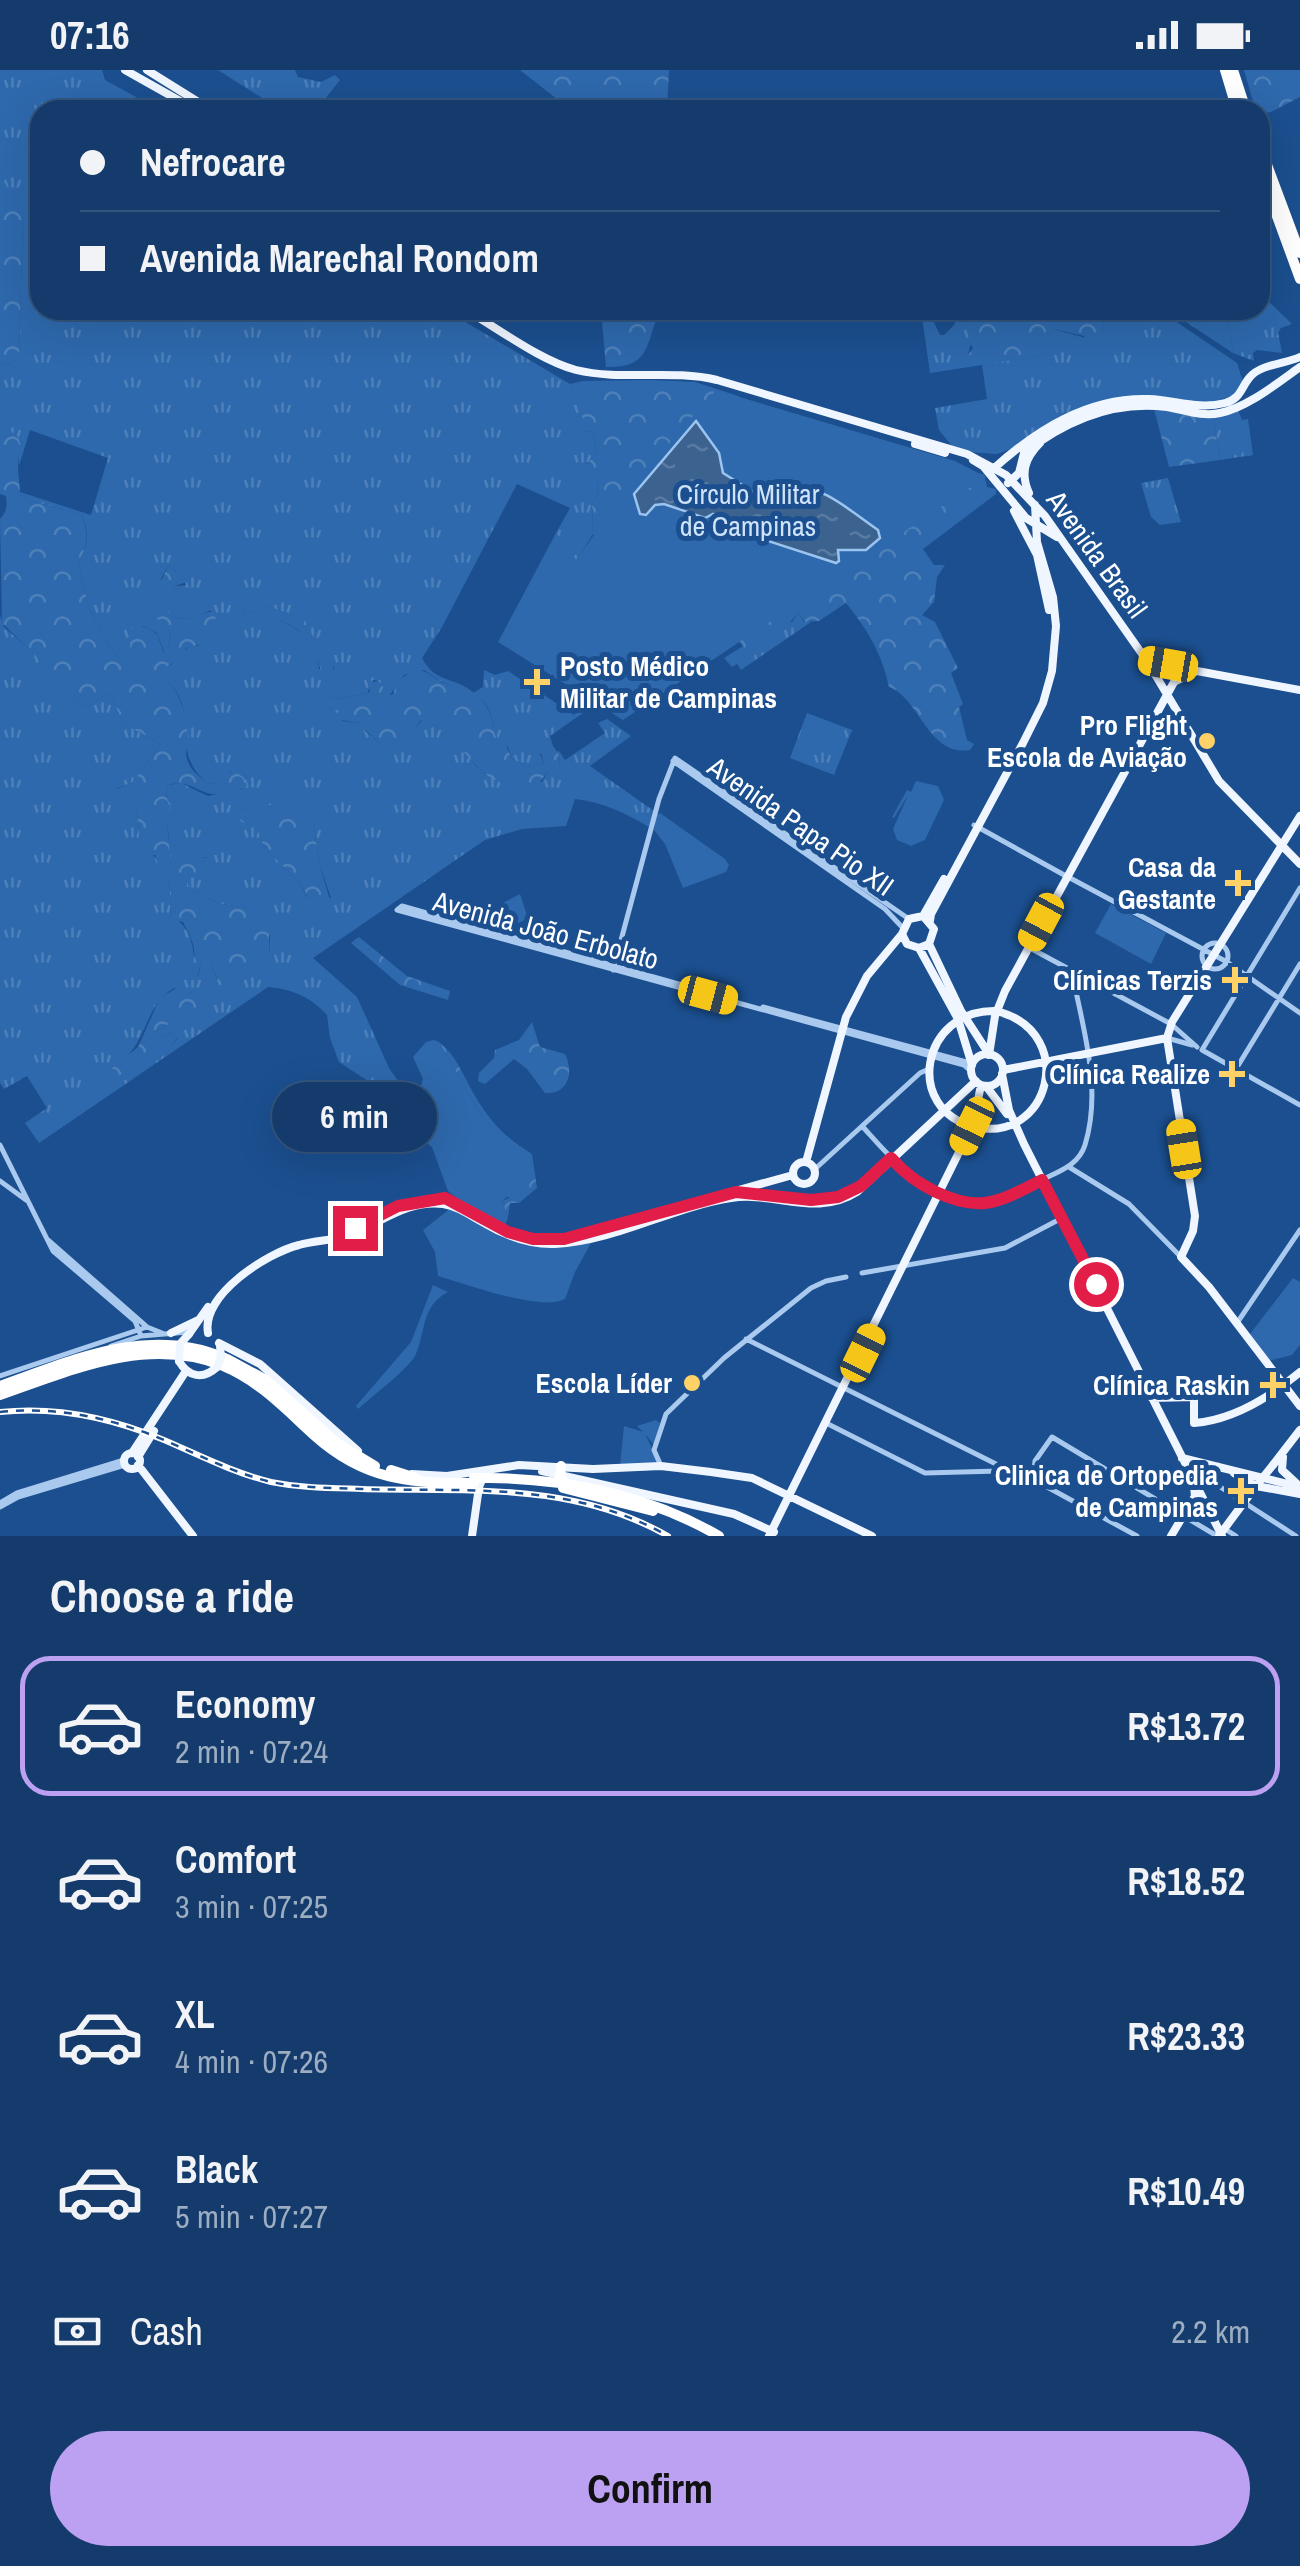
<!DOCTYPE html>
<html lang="en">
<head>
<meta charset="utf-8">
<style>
  body { margin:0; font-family:"Archivo Narrow",sans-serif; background:#214673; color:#f1f3f6; height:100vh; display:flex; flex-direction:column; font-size:38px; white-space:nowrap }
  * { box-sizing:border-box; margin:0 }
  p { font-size:32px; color:#9dadc1 }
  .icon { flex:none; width:55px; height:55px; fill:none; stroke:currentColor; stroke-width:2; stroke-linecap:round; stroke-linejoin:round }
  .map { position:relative; height:1466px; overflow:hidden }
  .panel { display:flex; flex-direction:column; background:#143b6b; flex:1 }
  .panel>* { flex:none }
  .hud { position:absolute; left:30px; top:30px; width:1240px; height:220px; border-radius:30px; box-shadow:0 10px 40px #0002,0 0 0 2px #33557e; display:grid; align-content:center; height:220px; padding:0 50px; background:#143b6b }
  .end { position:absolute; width:45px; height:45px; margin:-22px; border:12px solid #e11d48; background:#fff; box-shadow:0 0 0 5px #fff }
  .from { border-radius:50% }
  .bubble { position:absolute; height:70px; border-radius:35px; background:#143b6b; box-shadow:0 10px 40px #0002,0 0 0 2px #33557e; font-size:32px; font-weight:700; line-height:70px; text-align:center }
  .car { position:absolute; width:30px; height:60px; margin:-30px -15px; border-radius:12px; box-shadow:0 0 8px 2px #0007; background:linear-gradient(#f5c518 24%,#345 0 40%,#f5c518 0 76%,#345 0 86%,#f5c518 0) }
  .hud b { display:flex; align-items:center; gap:35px; height:95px; font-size:38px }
  .hud b+b { border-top:2px solid #33557e }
  .hud i { width:25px; height:25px; background:#f1f3f6 }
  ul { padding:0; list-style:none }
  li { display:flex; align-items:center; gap:30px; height:140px; margin:0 20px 15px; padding:0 30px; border:5px solid transparent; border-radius:30px }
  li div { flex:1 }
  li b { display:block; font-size:38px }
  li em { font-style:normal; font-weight:700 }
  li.on { border-color:#bca0f2 }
  li>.icon { width:90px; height:90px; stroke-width:1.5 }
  h2 { padding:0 50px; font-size:45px; line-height:120px }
  .pay { display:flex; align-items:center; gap:25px; height:110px; padding:0 50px; font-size:38px }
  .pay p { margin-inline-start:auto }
  .cta { display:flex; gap:20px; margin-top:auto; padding:20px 50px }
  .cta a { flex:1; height:115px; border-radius:60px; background:#bca0f2; color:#111; font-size:40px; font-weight:700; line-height:115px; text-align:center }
  .status { display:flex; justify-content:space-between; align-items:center; height:70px; padding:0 50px; background:#143b6b; direction:ltr }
  .status svg { height:28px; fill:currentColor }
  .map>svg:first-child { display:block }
  .grass { fill:url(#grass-tufts); fill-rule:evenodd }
  .forest { fill:url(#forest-crowns) }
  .green { fill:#2e69ad }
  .water { fill:url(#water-ripples); stroke:#9cc4f0; stroke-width:2.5 }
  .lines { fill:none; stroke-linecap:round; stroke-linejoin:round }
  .minor { stroke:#a9c9ee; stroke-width:5 }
  .major { stroke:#f0f6ff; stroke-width:8 }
  .highway { stroke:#fff; stroke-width:10 }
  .rail-casing { stroke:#fff; stroke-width:6 }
  .rail { stroke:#1b4f8f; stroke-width:2.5; stroke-dasharray:8; stroke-linecap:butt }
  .major-bridge { stroke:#f0f6ff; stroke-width:8 }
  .highway-bridge { stroke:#fff; stroke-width:10 }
  .route { stroke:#e11d48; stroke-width:12 }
  .poi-dot { fill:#ffd166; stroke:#1b4f8f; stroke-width:4 }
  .labels { text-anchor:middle; stroke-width:10; stroke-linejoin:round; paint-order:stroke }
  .park-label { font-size:28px; fill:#cfe3fa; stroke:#1b4f8f }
  .street-label { font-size:28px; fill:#fff; stroke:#1b4f8f }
  .poi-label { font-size:28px; font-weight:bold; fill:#fff; stroke:#1b4f8f; text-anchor:end }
</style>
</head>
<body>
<div class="status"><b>07:16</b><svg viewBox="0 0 49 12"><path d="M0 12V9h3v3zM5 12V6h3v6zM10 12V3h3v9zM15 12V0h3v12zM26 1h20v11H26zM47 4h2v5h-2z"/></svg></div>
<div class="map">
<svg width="1300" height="1466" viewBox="0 0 1300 1466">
  <defs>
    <pattern id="grass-tufts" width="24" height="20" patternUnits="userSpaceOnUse" patternTransform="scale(2.5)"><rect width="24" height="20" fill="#2e69ad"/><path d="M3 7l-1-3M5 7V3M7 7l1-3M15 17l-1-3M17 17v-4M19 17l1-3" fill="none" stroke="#4d80b9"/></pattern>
    <pattern id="forest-crowns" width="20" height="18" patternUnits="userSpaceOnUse" patternTransform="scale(2.5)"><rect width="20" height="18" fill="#2e69ad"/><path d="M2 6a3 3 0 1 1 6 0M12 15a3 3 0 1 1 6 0" fill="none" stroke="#4d80b9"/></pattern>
    <pattern id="water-ripples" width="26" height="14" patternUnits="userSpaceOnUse" patternTransform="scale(2.5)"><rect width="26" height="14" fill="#3c6290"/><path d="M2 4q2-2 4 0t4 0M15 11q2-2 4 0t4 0" fill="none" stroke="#597aa1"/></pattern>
  </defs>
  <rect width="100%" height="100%" fill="#1b4f8f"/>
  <!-- grass -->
  <path class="grass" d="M0 0H102L105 10 136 27 141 40H40V240H445L570 314 583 346 584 361 593 362 597 384 586 394 598 411 597 426 592 432 593 464 576 491 556 463 570 438 517 414 442 557 422 588C436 615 457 606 473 623L483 617 484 600 495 605 508 601 574 645 583 633 586 641 550 666 555 682 559 681 565 690 605 663 598 653 607 649 631 666 590 696 654 741 649 757C625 743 603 732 575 729L566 756 522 759 485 770 313 888 357 927 389 998 415 1035 406 1046 403 1063 393 1059 388 1031 382 1020 339 992 330 968 327 945C311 927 292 919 268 917L39 1073 25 1053 47 1038 27 1006 4 1019 0 1013V545L4 557 35 584 69 628 89 637 106 624 110 625 124 654 161 674 132 713 117 718V722L136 734 140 769 169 805 171 846C197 860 191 883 198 906L201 893H210L218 911 188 924 174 918C141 937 150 978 110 999L130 1011 163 985 177 969 172 962 153 971 150 968 156 961 235 917 269 887 270 866 248 838 220 834 187 817V806L207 787 194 790 170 788C170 763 163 741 168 715L181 713 208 726 243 719 231 702 221 711 208 714C167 680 202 644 168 612V595L173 594 189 576H198L205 566C227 564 232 552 249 541 282 549 316 560 319 599L334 600V595L317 574 303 549 262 534H248C244 546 228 549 219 558L211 555V540C196 547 181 554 166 543L169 517 186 515 183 506 168 496 159 512 149 546C170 551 175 566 165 584L157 563 143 556 128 593H124L110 577 89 537 78 493C88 477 90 462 81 444L31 431 20 424 18 367 0 355V294L13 293 19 282 23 149 0 104ZM30 360 108 388 91 445 20 422 19 396ZM424 600C431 604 438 611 445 613 477 624 491 626 495 665L508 677 512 689 528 697 544 693 540 684 549 670 559 685 560 696 548 701 542 712C463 721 480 676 426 651L422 650C413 664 396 670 380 673L365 661V654L342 651 341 641 324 636 322 622 334 629 367 624 373 610 378 611 389 626 404 605ZM287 732 296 734 313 752 320 796 331 828 307 827 300 813 264 777 257 757 241 751 244 739Z
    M218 0H295L298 7 321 12 335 5 340 10 316 40H281Z
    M1260 223 1292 254 1281 258 1278 262 1282 283 1257 280 1253 283 1254 291 1233 283 1226 240H1260Z
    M921 240H928L940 265H944L955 254 954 240H983C972 254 971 279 965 296L1041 286 1053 259 1086 268 1104 262 1101 240H1159L1237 293 1243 312 1233 326 1216 331 1195 332 1148 326 1102 331 1064 344 1013 378 997 384 967 382 952 376 939 360 935 338 987 329 982 295 930 303Z
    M1238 340 1242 350 1248 349 1253 385 1220 390 1213 347Z
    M1168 408 1181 452 1160 455 1151 447 1141 413Z
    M798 543 804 552H811L741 600 737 594 732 597 724 588 780 553 792 552Z
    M807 643 852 660 834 705 790 688Z"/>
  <!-- forest -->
  <path class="forest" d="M520 0H669L667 40H571Z
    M1244 0H1300V27L1271 42 1261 43 1254 35Z
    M0 104 23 148 19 282 13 293 0 294Z
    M601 240H660C645 275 651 298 606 297Z
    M983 240H1101L1104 262 1098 273 1087 274 1084 266 1054 259 1041 286 965 297 961 295 973 278 968 272 971 259Z
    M1168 240H1226L1233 283Z
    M650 310 695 312 738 326 809 382 984 404 987 417 996 419V424L923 479 934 495H945L937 507 934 532 922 545 935 552 958 598 951 603 963 634 959 637 967 670 974 674 970 680C928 687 920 628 889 617 882 584 868 560 846 533L819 551 805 552 798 543 786 557 780 553 744 578 736 567 605 487 593 464 592 432 597 426 598 411 592 407 584 414 583 407 577 405 579 398 584 397 597 383 593 362 584 361 582 346 570 314 583 311Z
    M1154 339 1213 347 1220 390 1169 397Z
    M0 355C28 370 19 372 18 397 18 405 20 416 20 424L31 431 81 444C89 462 88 477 78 493L89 537 110 577 124 593 130 589V559C140 553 148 558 157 564L164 583C177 567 169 551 149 546L147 517 162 509 168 496 178 503 176 497 187 504 192 514 190 511 169 518 174 531 173 539 167 543C183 556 198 543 215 541L218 544 211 555 219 558 232 546 243 542 247 534H262L304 549 317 574 334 591 333 604 322 603C308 556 294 554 249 541 232 552 227 565 205 566L202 574 186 578 181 591 168 595V612C183 626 188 653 188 673 187 681 185 680 187 689 190 700 200 707 208 714 221 713 225 702 236 702L244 708 247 716C204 740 198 706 168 715L166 727 171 735C164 755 170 767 170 787L211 788 209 800 187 806V817L220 834 248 838 269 862V888L234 918 156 961 151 968 153 971 172 962 177 968 164 985 130 1011 107 1002 138 977 160 928 178 917 188 924 218 910 210 893H201L196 910H188L187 905C200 885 194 873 183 852L174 850 171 846 169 806 159 797 155 785H149L140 769 136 734 117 723 116 719 132 713 161 674 124 654 110 625 106 624 89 637 69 628 35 585 2 553 0 449C7 442 7 436 6 426L0 424Z
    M416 599C429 601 433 609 444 613 452 616 461 615 468 619 487 630 493 645 495 665L505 673 512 689 528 697 544 693 539 676 549 670 559 685 560 697 548 701 538 715C471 726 471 665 421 650L407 670 380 673 365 660 364 654 341 650 340 641 320 635 313 628 314 623 322 622 334 629 367 624 370 621 368 613 378 611 390 625 393 624 397 611Z
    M293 729 313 752 320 796 332 837H323L310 831 300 813 264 777 257 758 240 751 244 739Z
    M359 867 407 906 450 921 448 930 400 915 351 873Z
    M532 952 540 977 565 984C574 1001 569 1025 545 1023L527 999 514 989 485 1014 478 1011 479 1003 494 988 495 980 519 970Z
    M439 972C457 986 464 1007 475 1026 491 1053 506 1068 532 1084L537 1118 519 1133H510L508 1148 502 1131 511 1127 515 1081 482 1047Z"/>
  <!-- green -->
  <path class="green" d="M716 320 955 391 986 407 623 650 498 572 556 463 576 490 613 438Z
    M916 711 938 716 944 730 925 770 911 776 897 770 893 759 908 725 894 748 892 747 907 720 911 722Z
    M660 743 725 789 729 795 726 802 683 818 665 774 654 760 656 745Z
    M520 824 528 848 505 861 476 855 491 839Z
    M1111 834 1166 863 1151 894 1095 863Z
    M434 970 439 972 482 1047 529 1093V1117L520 1129 507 1127 502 1131 508 1148 504 1157 468 1137 448 1121 432 1077 419 1067 403 1063V1054L415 1035 423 1009 413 987 426 972Z
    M451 1138 514 1170 591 1173 575 1202 565 1229C541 1242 466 1214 438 1206L435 1182 423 1160Z
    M1293 1208 1300 1212V1275L1292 1285 1268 1291 1250 1264Z
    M433 1215 448 1222C421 1236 426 1261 416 1284 409 1299 372 1326 358 1339L356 1336 411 1272Z
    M656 1350 660 1353 654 1375 645 1364 660 1395 620 1396 624 1356 643 1362 637 1356Z"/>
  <!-- water -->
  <path class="water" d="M696 351 719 383 723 403 769 432 784 430 791 417C821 413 854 444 878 460L880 468 866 480H838L839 491 836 493 759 468 713 444 705 448 664 434 655 435 646 445 640 444 634 424Z"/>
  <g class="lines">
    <!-- minor -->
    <path class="minor" d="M673 691 885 839 902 857
      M974 755 1066 806
      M1070 808 1227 892 1300 943
      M397 840 402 836 728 928
      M397 840 707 925
      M1202 886a13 13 0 1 1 26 0a13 13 0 1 1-26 0Z
      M1028 877 1171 954 1197 977
      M613 900 659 729 675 688 909 849
      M731 931 964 995 971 1001
      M763 937 970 993
      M1167 968 1192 975
      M1202 980 1300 818
      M1202 980 1300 1035
      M1236 999 1300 894
      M862 1056C892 1089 931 1138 981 1135 1001 1133 1020 1121 1038 1112 1056 1102 1078 1097 1085 1075 1102 1019 1084 963 1073 907
      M0 1075 53 1181 135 1251 141 1266
      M1069 1097 1129 1134 1181 1187
      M815 1099 920 1003 929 999
      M0 1111 26 1130
      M48 1170 147 1257 162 1263
      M862 1203 1005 1178 1062 1148
      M1237 1253 1300 1160
      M746 1269 1010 1401
      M111 1276 141 1266 188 1262
      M0 1306 147 1257
      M828 1354 925 1403 1033 1400
      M661 1396 654 1380 666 1344 724 1288 811 1218 826 1211 846 1207
      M1034 1400 1035 1391 1052 1367 1217 1466
      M1034 1400 1038 1412 1137 1466
      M1208 1409 1296 1466
      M0 1433 17 1423 124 1390
      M0 1437 18 1427 125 1395
      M1225 1459 1236 1466"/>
    <!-- major -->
    <path class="major" d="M125 0 196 40
      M147 0 211 40
      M466 240C499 259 541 291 576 300 622 311 671 299 717 310L967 384 1006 405 1045 446 1147 591 1219 711 1300 794
      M915 374 945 383
      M973 390 983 396 1026 448 1057 467
      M992 400C1036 360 1088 327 1149 329 1175 330 1198 340 1225 333 1241 329 1241 317 1250 307 1261 294 1285 294 1300 287
      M1008 413 1019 403 1024 383C1065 351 1113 330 1167 337 1185 340 1202 347 1220 343 1248 337 1276 314 1300 297
      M1029 423C1020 403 1025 388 1040 373
      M1014 441 1037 485 1049 540
      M1147 591 1194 601
      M1300 746 1172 952 1167 968 1195 1146 1193 1161 1181 1187 1209 1217 1300 1336
      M923 846 944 809
      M930 851 931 844 1023 673 1043 633 1052 601 1056 556 1053 527 1037 472 1035 435
      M929 874 961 941 987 981
      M919 878 958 949 972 995
      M996 941C921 939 903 1040 975 1057 1049 1074 1078 965 1000 942
      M971 1000a16 16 0 1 1 32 0a16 16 0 1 1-32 0Z
      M989 985 995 946 1005 921 1174 612 1197 601 1300 620
      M1003 1000 1167 968
      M1002 1004 1009 1040 1024 1074 1222 1466
      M986 1016 1007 1044
      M806 1092 846 947 867 906 902 864 909 849 923 846 934 859 929 874 919 878 907 874 902 864
      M793 1103a11 11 0 1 1 22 0a11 11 0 1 1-22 0Z
      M735 1121 793 1105
      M425 1130 445 1129 455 1132
      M171 1263 198 1250
      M208 1263C201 1225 267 1183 299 1175 317 1170 334 1171 351 1164 383 1152 406 1130 443 1134 458 1136 471 1146 484 1153 506 1166 530 1175 555 1174 616 1171 672 1137 731 1128 774 1121 817 1148 857 1122L976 1011
      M189 1264 208 1237
      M219 1273 260 1294 358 1381
      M179 1291C188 1307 203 1310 217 1297
      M1152 1328 1194 1327V1353C1234 1350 1270 1327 1300 1302
      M132 1383 186 1301
      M124 1391a8 8 0 1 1 16 0a8 8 0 1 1-16 0Z
      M138 1387 154 1361
      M1283 1387 1282 1400 1296 1413
      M1182 1388 1300 1417
      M138 1395 193 1466
      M1273 1395 1300 1360
      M542 1401 734 1444 774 1462
      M1234 1403 1256 1416 1300 1424
      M412 1404 447 1406 519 1395 593 1399 661 1396 711 1402 752 1408 872 1466
      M1199 1419 1212 1400 1218 1397
      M472 1466 479 1417 484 1405
      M769 1466 973 1054 981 1015
      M1171 1466 1195 1426 1194 1417
      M1219 1466 1256 1416"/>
    <!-- highway -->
    <path class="highway" d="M1225 0 1237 40
      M1233 0 1246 40
      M1260 76 1300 183
      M1260 100 1300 209
      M227 1289 266 1310 337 1373 375 1396
      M223 1296C261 1312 285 1339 315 1366 364 1410 411 1414 474 1413
      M0 1316C74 1290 148 1255 225 1288
      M0 1325C72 1300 146 1266 221 1295
      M561 1396 560 1408 565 1412
      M391 1400 416 1408
      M489 1408C571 1409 648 1425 719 1466
      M563 1418 653 1441"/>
    <defs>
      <path id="rail" d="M0 1342C57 1336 112 1348 164 1370 199 1385 234 1403 271 1412 301 1418 332 1418 362 1419 470 1422 571 1411 668 1466"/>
    </defs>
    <!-- rail casing -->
    <use href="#rail" class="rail-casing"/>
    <!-- rail -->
    <use href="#rail" class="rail"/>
    <!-- major-bridge -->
    <path class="major-bridge" d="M179 1291 180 1274 189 1264
      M217 1297 221 1287 220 1276
      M1256 1416 1273 1395"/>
    <!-- highway-bridge -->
    <path class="highway-bridge" d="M474 1408H489"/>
  </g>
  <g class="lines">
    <!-- route -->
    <path class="route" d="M355 1158 398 1136 445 1128 508 1162 533 1169H564L736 1122 811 1130 838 1127 861 1116 891 1088C905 1104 918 1113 936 1122 982 1144 1000 1131 1042 1110L1096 1214"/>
  </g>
  <!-- markers -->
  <g class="poi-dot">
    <path d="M532 597h10v10h10v10h-10v10h-10v-10h-10v-10h10z"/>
    <circle cx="1207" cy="671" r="10"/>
    <path d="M1233 798h10v10h10v10h-10v10h-10v-10h-10v-10h10z"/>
    <path d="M1230 895h10v10h10v10h-10v10h-10v-10h-10v-10h10z"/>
    <path d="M1227 989h10v10h10v10h-10v10h-10v-10h-10v-10h10z"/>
    <circle cx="692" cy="1313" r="10"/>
    <path d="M1268 1300h10v10h10v10h-10v10h-10v-10h-10v-10h10z"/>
    <path d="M1236 1406h10v10h10v10h-10v10h-10v-10h-10v-10h10z"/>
  </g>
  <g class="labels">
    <!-- park labels -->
    <g class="park-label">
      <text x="748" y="434">Círculo Militar<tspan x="748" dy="32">de Campinas</tspan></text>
    </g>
    <!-- street labels -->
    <g class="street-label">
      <text transform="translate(1097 484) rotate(54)" y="10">Avenida Brasil</text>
      <text transform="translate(801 756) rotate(35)" y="10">Avenida Papa Pio XII</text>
      <text transform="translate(546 860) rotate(15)" y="10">Avenida João Erbolato</text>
    </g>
    <!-- poi labels -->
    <g class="poi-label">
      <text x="560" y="606" text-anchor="start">Posto Médico<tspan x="560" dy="32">Militar de Campinas</tspan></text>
      <text x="1187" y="665">Pro Flight<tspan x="1187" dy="32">Escola de Aviação</tspan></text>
      <text x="1216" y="807">Casa da<tspan x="1216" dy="32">Gestante</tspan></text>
      <text x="1212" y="920">Clínicas Terzis</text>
      <text x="1210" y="1014">Clínica Realize</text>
      <text x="672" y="1323">Escola Líder</text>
      <text x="1250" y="1325">Clínica Raskin</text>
      <text x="1218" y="1415">Clinica de Ortopedia<tspan x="1218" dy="32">de Campinas</tspan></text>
    </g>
  </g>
</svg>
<i class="end from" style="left:1096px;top:1214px"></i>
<i class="end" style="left:355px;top:1158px"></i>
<div class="bubble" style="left:272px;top:1012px;width:165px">6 min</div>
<i class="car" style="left:1168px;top:594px;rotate:280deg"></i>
<i class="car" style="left:1041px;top:852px;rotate:208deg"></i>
<i class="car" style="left:708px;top:925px;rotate:105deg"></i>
<i class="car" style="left:972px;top:1056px;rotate:206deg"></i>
<i class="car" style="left:1184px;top:1079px;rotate:351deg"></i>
<i class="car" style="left:863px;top:1283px;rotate:26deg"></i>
<div class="hud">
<b><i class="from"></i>Nefrocare</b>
<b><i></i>Avenida Marechal Rondom</b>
</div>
</div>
<section class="panel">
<h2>Choose a ride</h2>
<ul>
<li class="on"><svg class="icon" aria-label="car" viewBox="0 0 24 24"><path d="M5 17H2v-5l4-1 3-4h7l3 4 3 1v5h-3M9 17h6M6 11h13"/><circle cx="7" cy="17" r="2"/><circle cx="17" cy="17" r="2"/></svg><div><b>Economy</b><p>2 min · 07:24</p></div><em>R$13.72</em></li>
<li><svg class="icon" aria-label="car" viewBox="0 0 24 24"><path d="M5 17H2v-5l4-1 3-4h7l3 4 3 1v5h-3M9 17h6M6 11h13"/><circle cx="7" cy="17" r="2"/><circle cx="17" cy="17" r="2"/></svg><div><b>Comfort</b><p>3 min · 07:25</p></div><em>R$18.52</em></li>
<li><svg class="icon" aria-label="car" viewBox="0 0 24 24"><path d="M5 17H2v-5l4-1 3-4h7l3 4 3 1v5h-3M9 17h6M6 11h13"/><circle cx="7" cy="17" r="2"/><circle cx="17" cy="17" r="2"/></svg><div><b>XL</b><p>4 min · 07:26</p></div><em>R$23.33</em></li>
<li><svg class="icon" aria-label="car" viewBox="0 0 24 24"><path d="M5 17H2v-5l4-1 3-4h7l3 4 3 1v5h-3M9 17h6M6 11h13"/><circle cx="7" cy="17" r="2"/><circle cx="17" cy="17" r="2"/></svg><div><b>Black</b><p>5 min · 07:27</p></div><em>R$10.49</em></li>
</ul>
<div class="pay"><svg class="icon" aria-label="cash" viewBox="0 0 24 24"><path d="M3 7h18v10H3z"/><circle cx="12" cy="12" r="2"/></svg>Cash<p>2.2 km</p></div>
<div class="cta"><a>Confirm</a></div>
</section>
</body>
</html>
